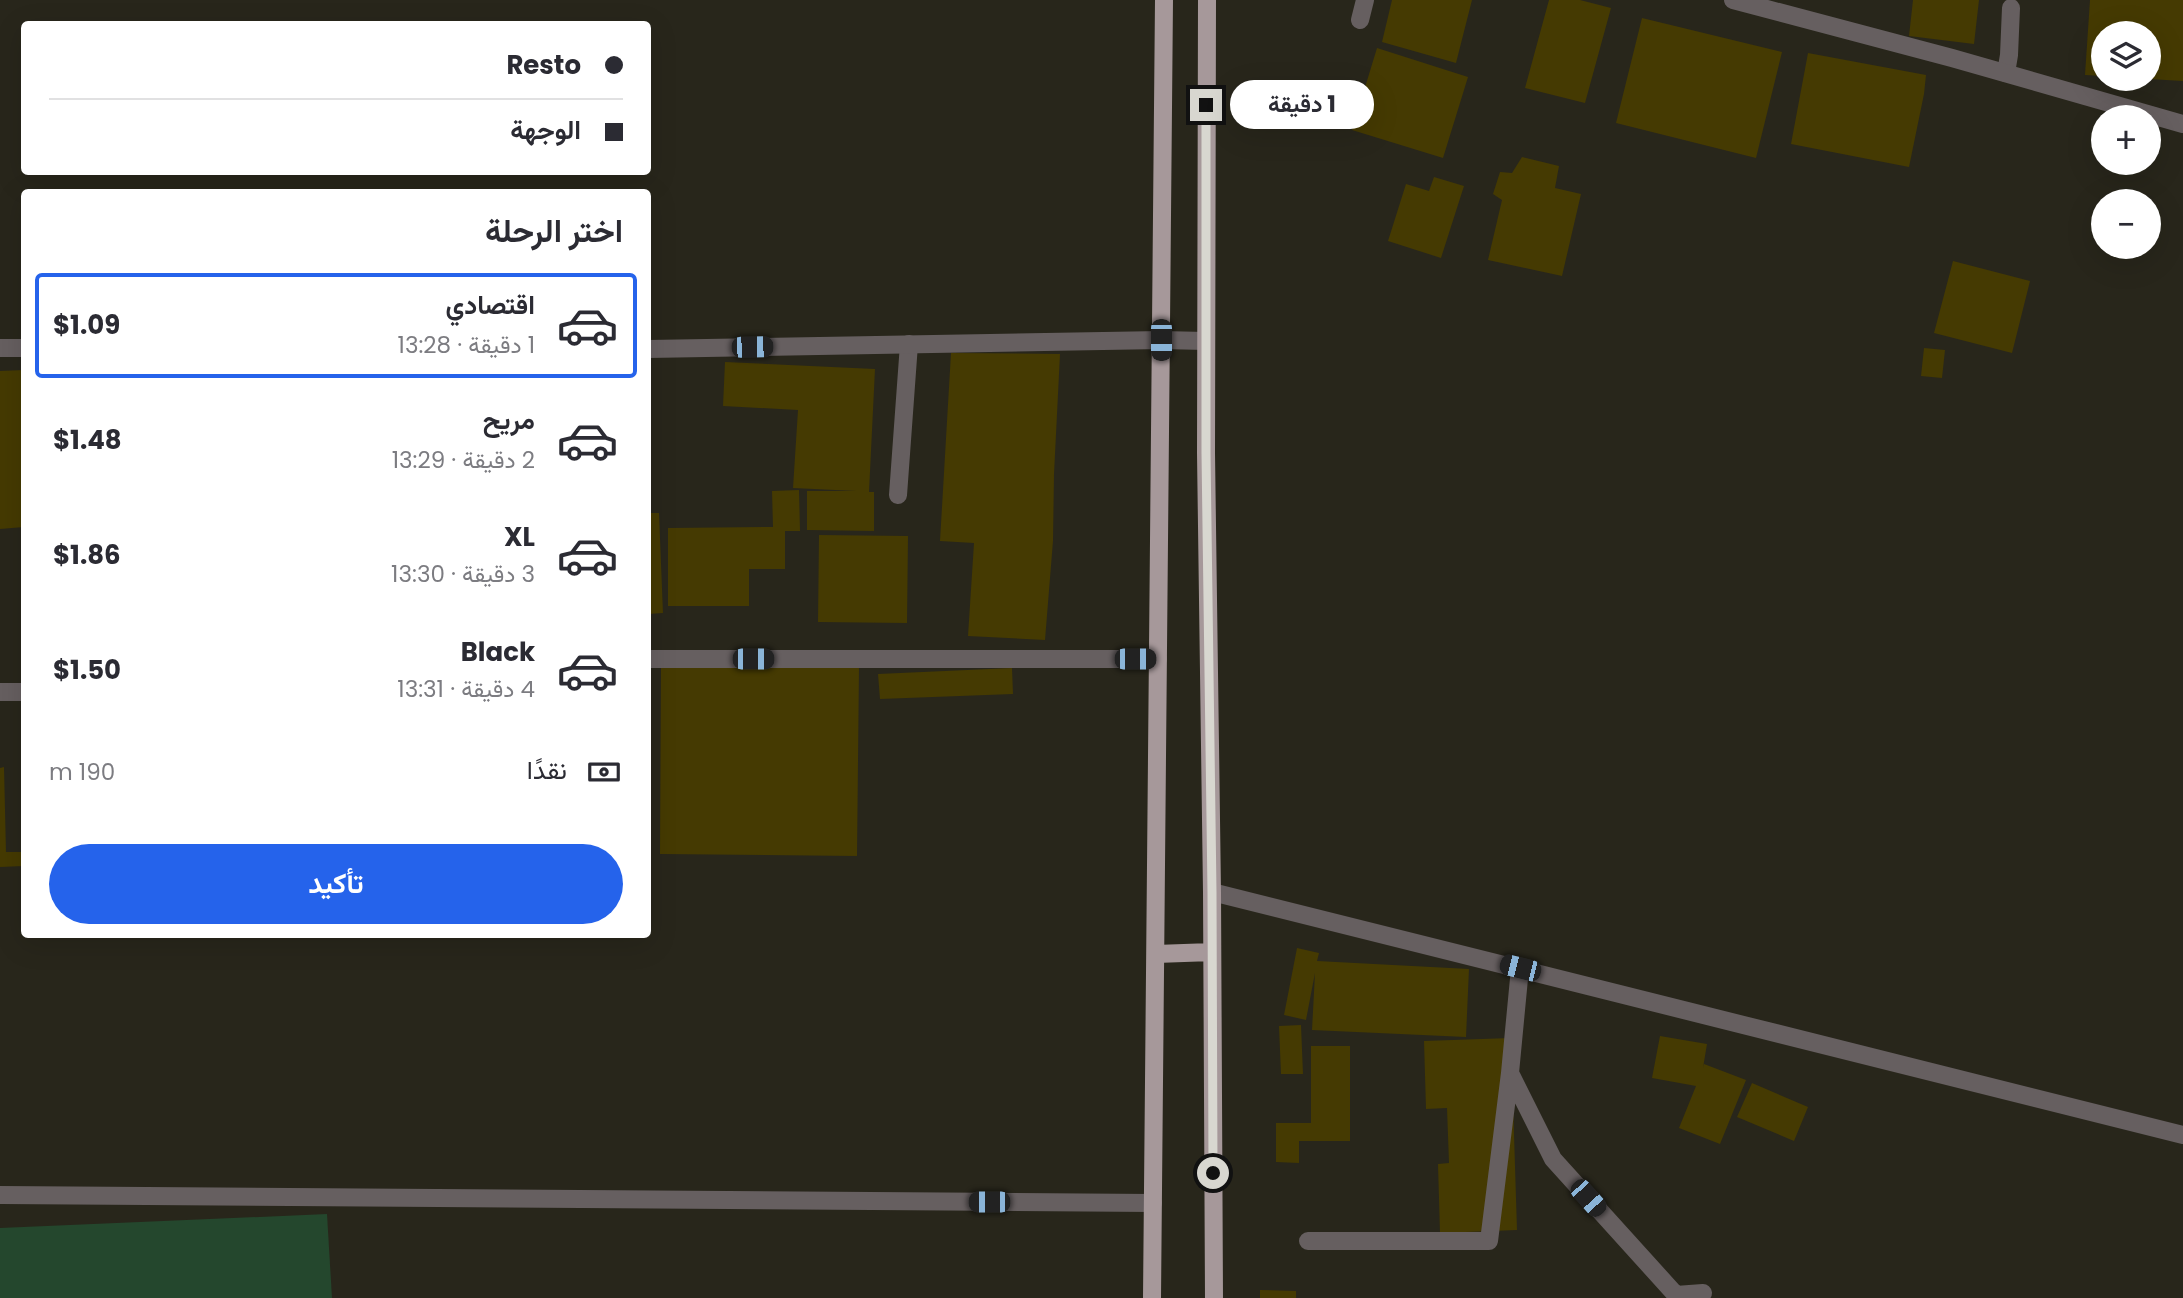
<!DOCTYPE html>
<html lang="ar">
<head>
<meta charset="utf-8">
<style>
  body { margin:0; font-family:Poppins,Vazirmatn,sans-serif; background:#f2f2f3; color:#2b2b33; direction:rtl; height:100vh; display:flex; flex-direction:column; font-size:26px; white-space:nowrap }
  * { box-sizing:border-box; margin:0 }
  p { font-size:23px; color:#7c7c81 }
  .icon { flex:none; width:38px; height:38px; fill:none; stroke:currentColor; stroke-width:2; stroke-linecap:round; stroke-linejoin:round }
  .map { position:relative; flex:1; overflow:hidden; direction:ltr }
  .side { position:absolute; left:21px; top:189px; width:630px; height:749px; display:flex; flex-direction:column; background:#fff; border-radius:7px; box-shadow:0 7px 28px #0002; direction:rtl }
  .side>* { flex:none }
  .banner { position:absolute; left:21px; top:21px; width:630px; height:154px; border-radius:7px; box-shadow:0 7px 28px #0002; direction:rtl; display:grid; align-content:center; height:154px; padding:0 28px; background:#fff }
  .fabs { position:absolute; left:2091px; top:21px; display:grid; gap:14px }
  .fabs a { display:grid; place-items:center; width:70px; height:70px; border-radius:50%; background:#fff; box-shadow:0 7px 28px #0002; font-size:35px }
  .end { position:absolute; width:32px; height:32px; margin:-16px; border:9px solid #d8d7d0; background:#111; box-shadow:0 0 0 4px #111 }
  .from { border-radius:50% }
  .bubble { position:absolute; height:49px; border-radius:24px; background:#fff; box-shadow:0 7px 28px #0002; font-size:23px; font-weight:700; line-height:49px; text-align:center; direction:rtl }
  .car { position:absolute; width:21px; height:42px; margin:-21px -10px; border-radius:9px; box-shadow:0 0 5px 2px #0007; background:linear-gradient(#222 24%,#8ab4d8 0 40%,#222 0 76%,#8ab4d8 0 86%,#222 0) }
  .banner b { display:flex; align-items:center; gap:24px; height:66px; font-size:26px }
  .banner b+b { border-top:2px solid #e1e1e2 }
  .banner i { width:18px; height:18px; background:#2b2b33 }
  ul { padding:0; list-style:none }
  li { display:flex; align-items:center; gap:21px; height:105px; margin:0 14px 10px; padding:0 14px; border:4px solid transparent; border-radius:7px }
  li div { flex:1 }
  li b { display:block; font-size:26px }
  li em { font-style:normal; font-weight:700 }
  li.current { border-color:#2563eb }
  li>.icon { width:63px; height:63px; stroke-width:1.5 }
  h2 { padding:0 28px; font-size:32px; line-height:84px }
  .pay { display:flex; align-items:center; gap:18px; height:77px; padding:0 28px; font-size:26px }
  .pay p { margin-inline-start:auto }
  .action { display:flex; gap:14px; margin-top:auto; padding:14px 28px }
  .action a { flex:1; height:80px; border-radius:42px; background:#2563eb; color:#fff; font-size:28px; font-weight:700; line-height:80px; text-align:center }
  .map>svg:first-child { display:block }
  .green { fill:#24472d }
  .building { fill:#453a02 }
  .lines { fill:none; stroke-linecap:round; stroke-linejoin:round }
  .service { stroke:#665f60; stroke-width:18 }
  .minor { stroke:#665f60; stroke-width:18 }
  .tertiary { stroke:#665f60; stroke-width:18 }
  .primary { stroke:#a6989a; stroke-width:18 }
  .route { stroke:#d8d7d0; stroke-width:9 }
</style>
</head>
<body>
<div class="map">
<svg width="2183" height="1298" viewBox="0 0 2183 1298">
  <rect width="100%" height="100%" fill="#28261b"/>
  <!-- green -->
  <path class="green" d="M327 1214 332 1298H0V1228Z"/>
  <!-- building -->
  <path class="building" d="M1392 0H1472L1456 63 1382 42Z
    M1549 0H1580L1611 8 1585 103 1525 88Z
    M1913 0H1979L1974 44 1909 36Z
    M2090 0H2183V81L2149 79V33H2104V76L2085 75Z
    M1642 18 1782 52 1756 158 1616 123Z
    M1377 48 1468 77 1443 158 1352 130Z
    M1808 53 1926 75 1924 94 1909 167 1791 144Z
    M1522 157 1559 166 1555 188 1581 194 1562 276 1488 260 1502 200 1493 194 1500 172 1512 173Z
    M1434 177 1464 186 1441 258 1388 241 1406 184 1429 191Z
    M1953 261 2030 281 2012 353 1934 333Z
    M1924 348 1945 350 1942 378 1921 376Z
    M951 353 1060 354 1054 474 1053 541 1045 640 968 636 974 543 940 541Z
    M725 362 875 369 869 492H874V531L807 530V491H856L793 488 798 410 723 406Z
    M24 370V527L0 529V371Z
    M799 490 800 531H785V569H749V606H668V528L773 527 772 491Z
    M648 513H659L663 613 648 614Z
    M819 535 908 536 907 623 818 622Z
    M661 666 859 668 857 856 660 854Z
    M1012 668 1013 694 880 699 878 674Z
    M4 767 6 852H24V866L0 867V768Z
    M1297 948 1319 953 1317 961 1469 969 1466 1037 1312 1030 1315 973 1306 1020 1284 1015Z
    M1301 1025 1303 1074H1281L1279 1026Z
    M1660 1036 1707 1044 1703 1068 1704 1064 1746 1080 1720 1144 1679 1128 1696 1086 1652 1078Z
    M1511 1038 1517 1230 1440 1233 1438 1164 1449 1163 1447 1108 1426 1109 1424 1041Z
    M1311 1046H1350V1141H1299V1163L1276 1162V1123H1311Z
    M1752 1083 1808 1107 1794 1141 1737 1117Z
    M1260 1290 1296 1291V1298H1260Z"/>
  <g class="lines">
    <!-- service -->
    <path class="service" d="M1360 20 1365 0
      M2006 73 2009 55 2011 8
      M898 495 909 344
      M648 659H1158
      M0 692H24
      M1510 1073 1553 1159 1676 1295 1703 1293
      M1308 1241H1489L1510 1073 1520 968"/>
    <!-- minor -->
    <path class="minor" d="M1733 0 1952 58 2183 124
      M0 348H24
      M648 349 1161 340 1206 341
      M0 1195 1153 1203"/>
    <!-- tertiary -->
    <path class="tertiary" d="M1212 892 2183 1135"/>
    <!-- primary -->
    <path class="primary" d="M1207 0 1206 453 1212 892 1214 1298
      M1156 954 1212 952
      M1152 1298 1164 0"/>
  </g>
  <g class="lines">
    <!-- route -->
    <path class="route" d="M1206 105V453L1212 892 1213 1173"/>
  </g>
</svg>
<div class="fabs">
<a><svg class="icon" aria-label="layers" viewBox="0 0 24 24"><path d="M12 4l9 5-9 5-9-5zM3 14l9 5 9-5"/></svg></a>
<a>+</a>
<a>−</a>
</div>
<i class="end from" style="left:1213px;top:1173px"></i>
<i class="end" style="left:1206px;top:105px"></i>
<div class="bubble" style="left:1230px;top:80px;width:144px">1 دقيقة</div>
<i class="car" style="left:1161px;top:340px;rotate:180deg"></i>
<i class="car" style="left:752px;top:347px;rotate:89deg"></i>
<i class="car" style="left:753px;top:659px;rotate:90deg"></i>
<i class="car" style="left:1135px;top:659px;rotate:90deg"></i>
<i class="car" style="left:1520px;top:968px;rotate:284deg"></i>
<i class="car" style="left:1588px;top:1198px;rotate:138deg"></i>
<i class="car" style="left:989px;top:1202px;rotate:270deg"></i>
<div class="banner">
<b><i class="from"></i>Resto</b>
<b><i></i>الوجهة</b>
</div>
<section class="side">
<h2>اختر الرحلة</h2>
<ul>
<li class="current"><svg class="icon" aria-label="car" viewBox="0 0 24 24"><path d="M5 17H2v-5l4-1 3-4h7l3 4 3 1v5h-3M9 17h6M6 11h13"/><circle cx="7" cy="17" r="2"/><circle cx="17" cy="17" r="2"/></svg><div><b>اقتصادي</b><p>1 دقيقة · 13:28</p></div><em>$1.09</em></li>
<li><svg class="icon" aria-label="car" viewBox="0 0 24 24"><path d="M5 17H2v-5l4-1 3-4h7l3 4 3 1v5h-3M9 17h6M6 11h13"/><circle cx="7" cy="17" r="2"/><circle cx="17" cy="17" r="2"/></svg><div><b>مريح</b><p>2 دقيقة · 13:29</p></div><em>$1.48</em></li>
<li><svg class="icon" aria-label="car" viewBox="0 0 24 24"><path d="M5 17H2v-5l4-1 3-4h7l3 4 3 1v5h-3M9 17h6M6 11h13"/><circle cx="7" cy="17" r="2"/><circle cx="17" cy="17" r="2"/></svg><div><b>XL</b><p>3 دقيقة · 13:30</p></div><em>$1.86</em></li>
<li><svg class="icon" aria-label="car" viewBox="0 0 24 24"><path d="M5 17H2v-5l4-1 3-4h7l3 4 3 1v5h-3M9 17h6M6 11h13"/><circle cx="7" cy="17" r="2"/><circle cx="17" cy="17" r="2"/></svg><div><b>Black</b><p>4 دقيقة · 13:31</p></div><em>$1.50</em></li>
</ul>
<div class="pay"><svg class="icon" aria-label="cash" viewBox="0 0 24 24"><path d="M3 7h18v10H3z"/><circle cx="12" cy="12" r="2"/></svg>نقدًا<p>190 m</p></div>
<div class="action"><a>تأكيد</a></div>
</section>
</div>
</body>
</html>
